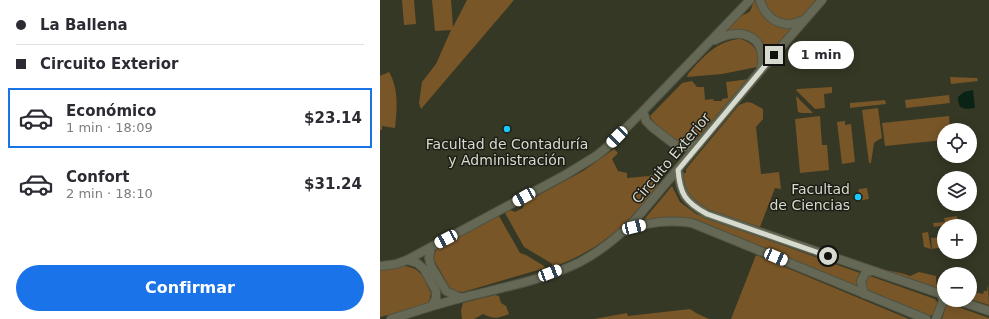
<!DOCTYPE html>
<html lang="es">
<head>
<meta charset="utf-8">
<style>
  body { margin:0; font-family:"DejaVu Sans",sans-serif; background:#f7f7f7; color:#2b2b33; height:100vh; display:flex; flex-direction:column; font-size:15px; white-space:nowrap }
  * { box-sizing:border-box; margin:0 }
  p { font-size:13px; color:#7c7c81 }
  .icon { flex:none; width:22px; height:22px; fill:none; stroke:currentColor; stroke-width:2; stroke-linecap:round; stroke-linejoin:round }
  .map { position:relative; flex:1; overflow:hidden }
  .drawer { display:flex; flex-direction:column; background:#fff; width:380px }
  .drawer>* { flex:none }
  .guide { display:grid; align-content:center; height:88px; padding:0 16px; background:#fff }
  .tools { position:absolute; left:557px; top:123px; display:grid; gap:8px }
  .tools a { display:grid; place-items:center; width:40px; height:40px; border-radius:50%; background:#fff; box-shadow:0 2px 10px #0003; font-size:20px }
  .end { position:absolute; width:18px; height:18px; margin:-9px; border:5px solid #d7dace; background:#111; box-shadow:0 0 0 2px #111 }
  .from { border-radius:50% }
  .bubble { position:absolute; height:28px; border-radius:14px; background:#fff; box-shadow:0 2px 10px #0003; font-size:13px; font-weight:800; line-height:28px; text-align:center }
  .car { position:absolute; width:12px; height:24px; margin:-12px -6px; border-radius:5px; box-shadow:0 0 3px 1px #0007; background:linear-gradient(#fff 24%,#345 0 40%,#fff 0 76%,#345 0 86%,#fff 0) }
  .guide b { display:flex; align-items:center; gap:14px; height:38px; font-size:15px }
  .guide b+b { border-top:1px solid #e1e1e2 }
  .guide i { width:10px; height:10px; background:#2b2b33 }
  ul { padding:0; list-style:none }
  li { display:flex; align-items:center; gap:12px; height:60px; margin:0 8px 6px; padding:0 8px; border:2px solid transparent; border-radius:0px }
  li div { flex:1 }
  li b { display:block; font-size:15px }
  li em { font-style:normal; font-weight:800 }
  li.on { border-color:#1a73e8 }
  li>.icon { width:36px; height:36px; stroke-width:1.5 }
  .button { display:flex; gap:8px; margin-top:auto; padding:8px 16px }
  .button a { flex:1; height:46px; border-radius:24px; background:#1a73e8; color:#fff; font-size:16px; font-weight:800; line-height:46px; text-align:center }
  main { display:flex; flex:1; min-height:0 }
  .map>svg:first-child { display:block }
  .green { fill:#785628 }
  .water { fill:#092417 }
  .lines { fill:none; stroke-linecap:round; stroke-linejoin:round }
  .secondary-casing { stroke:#505343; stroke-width:10 }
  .secondary { stroke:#646854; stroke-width:8 }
  .route { stroke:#d7dace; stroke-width:5 }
  .poi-dot { fill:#1acafc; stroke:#1d1e16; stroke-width:1.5 }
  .labels { text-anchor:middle; stroke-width:3; stroke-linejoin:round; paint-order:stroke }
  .poi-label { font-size:14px; fill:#d7dace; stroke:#1d1e16 }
  .street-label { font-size:14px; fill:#d7dace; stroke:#1d1e16 }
</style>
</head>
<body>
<main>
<section class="drawer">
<div class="guide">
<b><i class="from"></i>La Ballena</b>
<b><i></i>Circuito Exterior</b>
</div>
<ul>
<li class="on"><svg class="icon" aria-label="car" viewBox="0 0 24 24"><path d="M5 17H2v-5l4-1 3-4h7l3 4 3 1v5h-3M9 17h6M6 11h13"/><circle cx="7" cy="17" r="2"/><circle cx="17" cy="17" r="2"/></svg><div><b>Económico</b><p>1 min · 18:09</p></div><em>$23.14</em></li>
<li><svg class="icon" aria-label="car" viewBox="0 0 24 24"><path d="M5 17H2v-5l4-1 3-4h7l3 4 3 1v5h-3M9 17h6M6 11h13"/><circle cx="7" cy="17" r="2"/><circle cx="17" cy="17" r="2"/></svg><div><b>Confort</b><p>2 min · 18:10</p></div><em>$31.24</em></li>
</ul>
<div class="button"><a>Confirmar</a></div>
</section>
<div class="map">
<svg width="609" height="319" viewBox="0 0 609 319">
  <rect width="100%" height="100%" fill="#353825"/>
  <!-- green -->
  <path class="green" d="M22 0H34L36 24 24 25Z
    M52 0H71L73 27 87 0H134L41 109 39 103 42 82 56 64 71 30 55 31Z
    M374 0H377C377 18 399 22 413 28L387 58 383 44 376 36 341 34C346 29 352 22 358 18 370 10 369 17 374 0Z
    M385 0H436C431 5 427 13 421 17 408 26 387 15 385 0Z
    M361 39C374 43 382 54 377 67L342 74 307 77 308 74C323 57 337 40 361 39Z
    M9 72C19 89 17 109 15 128L2 126V130H0V76Z
    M570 77 597 78 598 81 571 84Z
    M369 79 313 143C310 143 306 143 303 143 295 142 273 124 270 116L302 83 312 81 317 87H324L325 100 333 99 334 101H342V99L348 98 346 82Z
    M452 87V93L444 94 445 108 435 109 416 90 418 89Z
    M569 95 570 103 526 108 525 100Z
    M416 96 433 113H422L418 112Z
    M505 100 506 104 470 108V103Z
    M367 102 372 103 383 109V119L376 127 381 174 399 172 401 189 395 188 380 227C362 221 320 211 309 197 304 190 303 181 303 173H306V169L359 105Z
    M498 108 502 138 498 140 494 143 491 163H489L482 110Z
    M440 116 442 145H447L449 170 420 173 415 119Z
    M569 116 570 130H564V140L505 146 502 123Z
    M465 121V125L471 124 475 162 462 164 457 122Z
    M234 149 238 153 232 159 238 171 247 173V178L269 176 278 173 282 178 277 184 278 186C247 225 220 250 173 267L171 263 144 247 125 213 130 210 135 212 143 208 144 203 203 171Z
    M292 186 300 202 316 214 480 273 477 278V286L315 219 290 217 262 222Z
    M487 188 489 199 477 201 476 194 478 193 479 189Z
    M119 216 140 253 146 255 164 266 165 268 83 292 74 291 70 288 55 262C53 257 54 253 58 248Z
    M577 216 578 223 554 227 553 223 565 222 564 218Z
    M548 232 551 249 544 247 542 233Z
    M564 237V247L552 249 551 238Z
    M376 255 529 319H351Z
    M24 266C42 268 44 279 51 293L49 302 45 305 0 317V270Z
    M502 269C512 272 521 272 530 276L539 272 556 276V284L564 286V290Z
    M488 276H490L555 299 558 303 554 314 550 316 486 289 485 282Z
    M608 284 609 305 590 299V291L603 294 604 291H607Z
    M115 295 119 296 121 303 126 306 129 314C116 319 114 319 103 314L94 319H82L81 311 83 303Z
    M567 303 609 318V319H562Z
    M310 309 316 313 329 319H214L247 313 248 316Z"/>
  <!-- water -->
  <path class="water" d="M593 90 595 108 586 109 580 107 578 101V97L584 92Z"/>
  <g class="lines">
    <defs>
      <path id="secondary" d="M380 0C383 12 393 23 406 24 412 25 418 22 424 20
        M335 40C361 26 388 36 381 69
        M263 111 266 121 272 127 294 144 304 147 320 143
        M298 169C300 194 305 201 327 214L564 295
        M246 231C266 222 290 220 312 223L546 319
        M51 247 49 258 51 266 66 291 81 298
        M27 260 37 263 44 269 56 291V298L52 306
        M0 266 16 264 27 260 185 175 216 156 226 148 263 111 370 0
        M484 294 481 281 486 272 491 271
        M577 300 609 311
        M11 319C34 312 57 304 81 298 120 288 164 280 200 262 221 251 239 236 256 219L381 70 442 0
        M556 319 563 301 562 295"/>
    </defs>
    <!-- secondary casing -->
    <use href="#secondary" class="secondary-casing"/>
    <!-- secondary -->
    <use href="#secondary" class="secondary"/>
  </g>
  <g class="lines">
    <!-- route -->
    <path class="route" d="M394 55 298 170C300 194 305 202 327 214L448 256"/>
  </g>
  <!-- markers -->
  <g class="poi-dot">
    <circle cx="127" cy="129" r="4"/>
    <circle cx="478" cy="197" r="4"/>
  </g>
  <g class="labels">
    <!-- poi labels -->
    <g class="poi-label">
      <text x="127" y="149">Facultad de Contaduría<tspan x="127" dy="16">y Administración</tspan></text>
      <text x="470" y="194" text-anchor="end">Facultad<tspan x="470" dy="16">de Ciencias</tspan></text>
    </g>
    <!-- street labels -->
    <g class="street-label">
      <text transform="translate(291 158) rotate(-50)" y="5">Circuito Exterior</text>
    </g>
  </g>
</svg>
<div class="tools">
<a><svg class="icon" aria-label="locate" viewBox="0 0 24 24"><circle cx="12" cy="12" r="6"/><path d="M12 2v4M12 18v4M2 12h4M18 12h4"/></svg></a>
<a><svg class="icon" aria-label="layers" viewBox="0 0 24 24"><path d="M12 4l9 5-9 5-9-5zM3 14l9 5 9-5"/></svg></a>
<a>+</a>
<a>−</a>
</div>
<i class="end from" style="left:448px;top:256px"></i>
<i class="end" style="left:394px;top:55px"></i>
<div class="bubble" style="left:408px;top:41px;width:66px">1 min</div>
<i class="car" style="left:237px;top:137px;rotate:225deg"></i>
<i class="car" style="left:144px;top:197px;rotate:241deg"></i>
<i class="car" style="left:254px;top:227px;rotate:77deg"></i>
<i class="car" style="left:66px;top:239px;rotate:242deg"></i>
<i class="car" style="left:396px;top:257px;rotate:113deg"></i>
<i class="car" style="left:170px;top:273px;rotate:69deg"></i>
</div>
</main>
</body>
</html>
